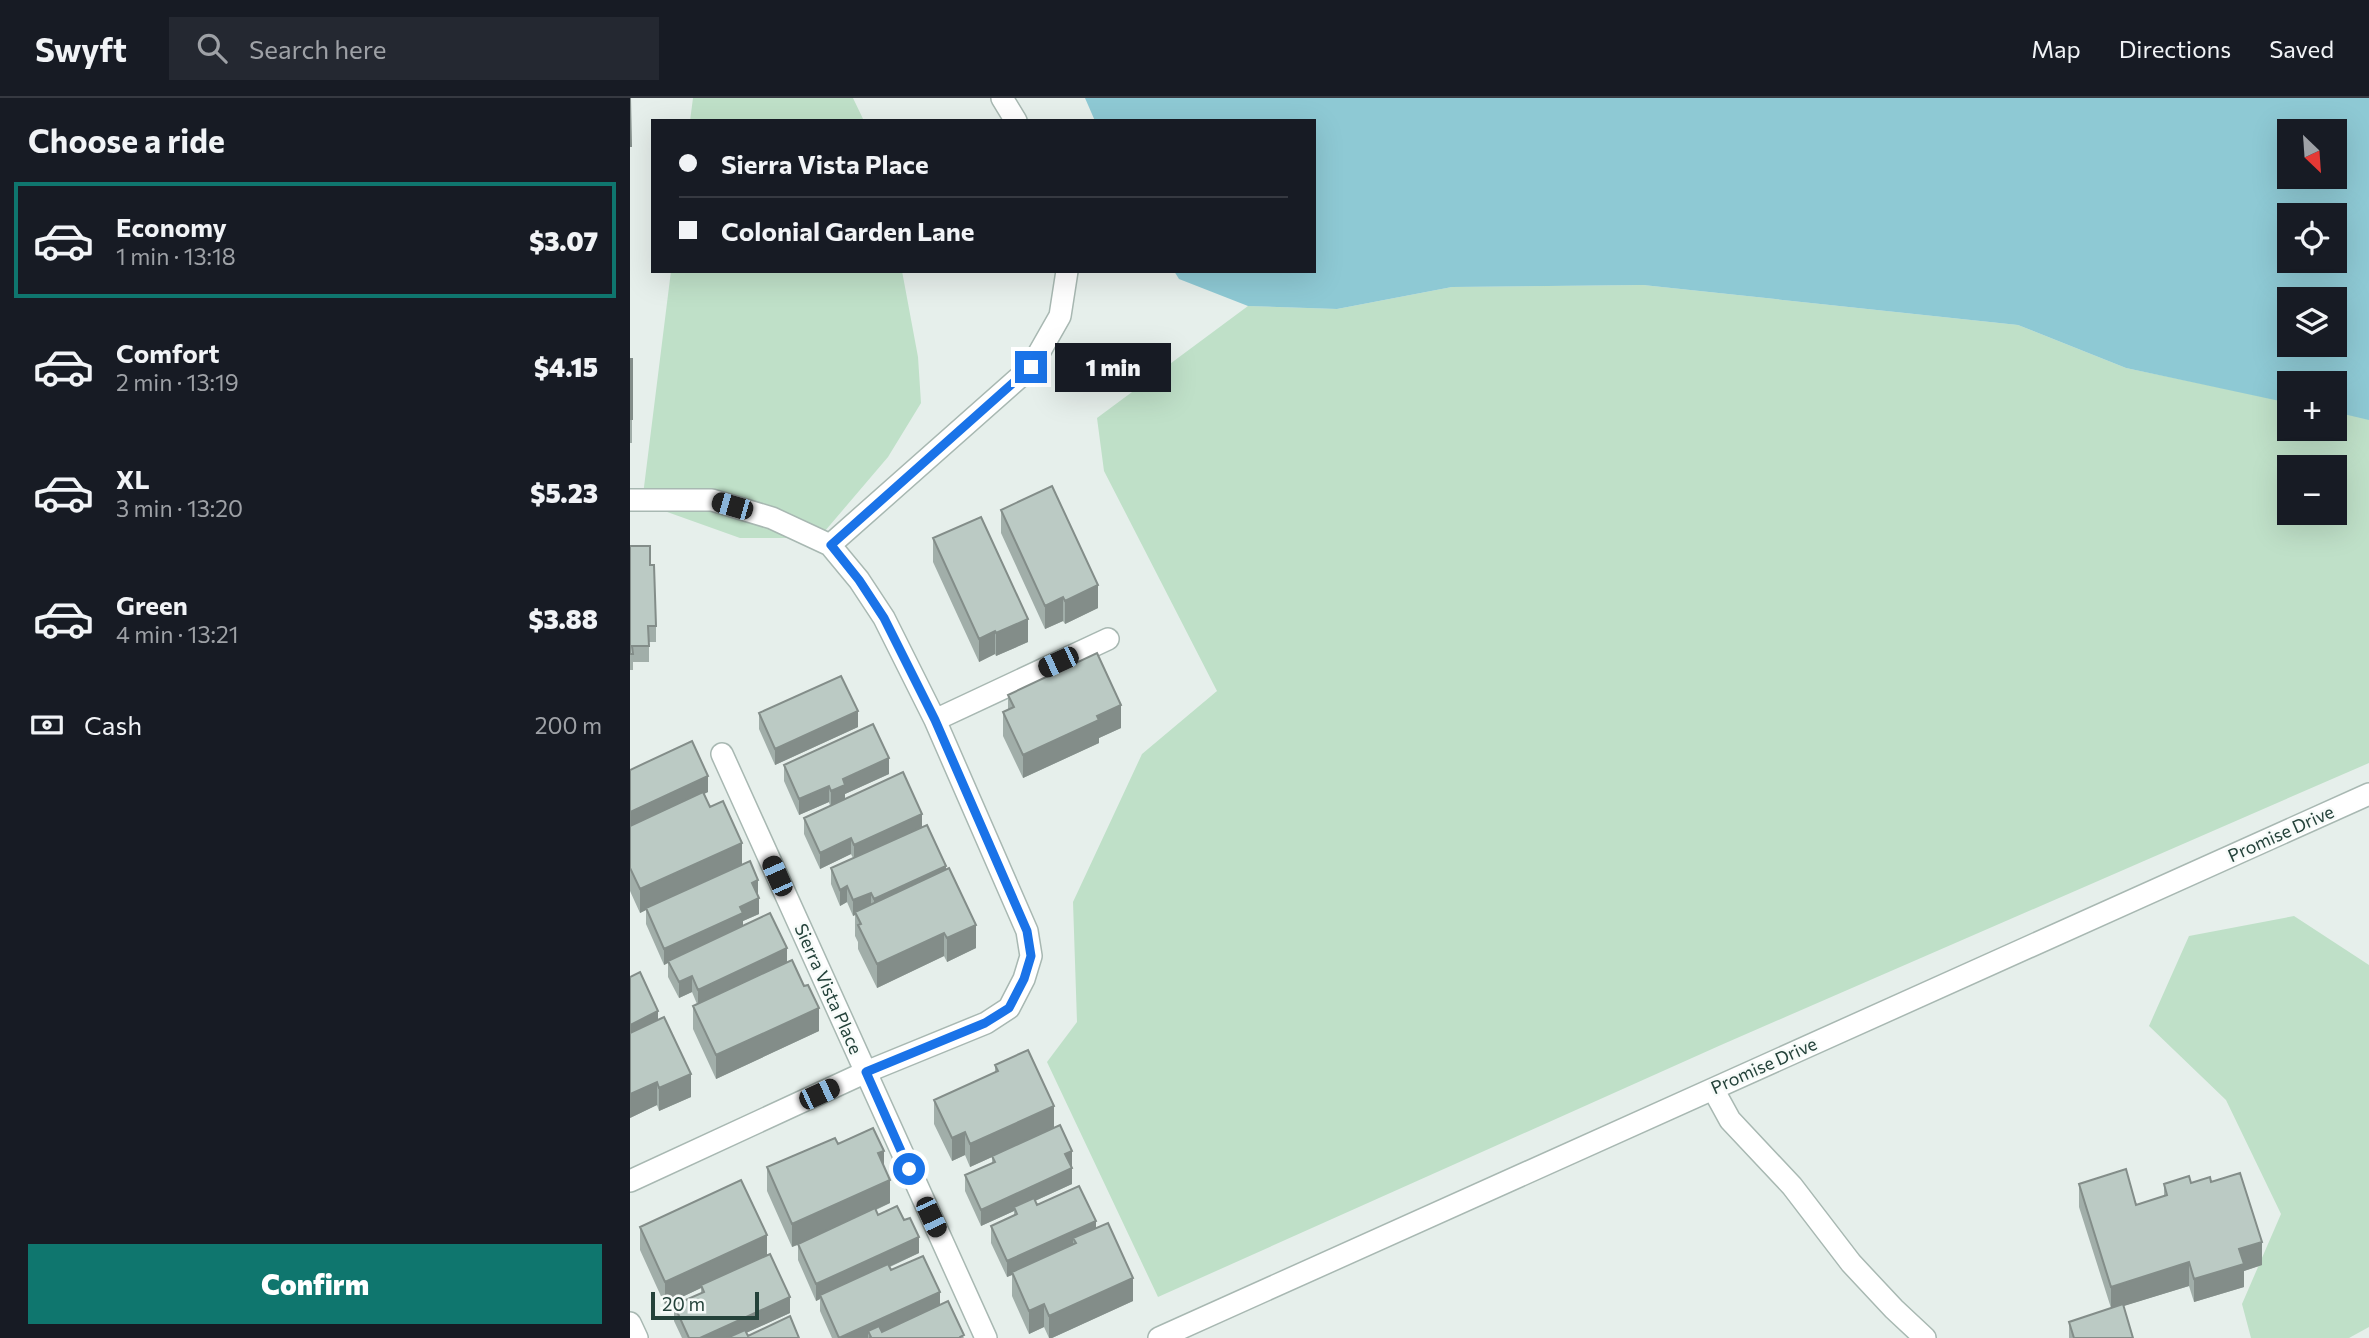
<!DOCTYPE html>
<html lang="en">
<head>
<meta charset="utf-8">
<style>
  body { margin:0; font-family:Commissioner,sans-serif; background:#242831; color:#f1f3f6; height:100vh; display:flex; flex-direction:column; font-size:26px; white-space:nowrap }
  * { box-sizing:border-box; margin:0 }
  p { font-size:23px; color:#9ea1a6 }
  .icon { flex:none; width:38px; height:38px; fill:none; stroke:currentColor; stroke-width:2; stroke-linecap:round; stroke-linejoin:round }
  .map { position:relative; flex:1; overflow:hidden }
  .sheet { display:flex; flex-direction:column; background:#171b24; width:630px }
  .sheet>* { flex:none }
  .hud { position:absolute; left:21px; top:21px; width:665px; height:154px; border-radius:0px; box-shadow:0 7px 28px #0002; display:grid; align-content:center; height:154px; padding:0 28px; background:#171b24 }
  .needle { width:46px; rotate:155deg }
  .tools { position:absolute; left:1647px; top:21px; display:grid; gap:14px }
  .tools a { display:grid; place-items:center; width:70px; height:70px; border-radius:0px; background:#171b24; box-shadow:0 7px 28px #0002; font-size:35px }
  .scale { position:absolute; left:21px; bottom:18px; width:108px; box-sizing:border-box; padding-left:7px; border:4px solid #24423a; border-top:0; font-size:19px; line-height:24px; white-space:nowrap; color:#24423a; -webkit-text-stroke:5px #f7fbf9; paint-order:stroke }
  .end { position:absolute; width:32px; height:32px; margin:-16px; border:9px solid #1a73e8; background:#fff; box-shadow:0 0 0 4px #fff }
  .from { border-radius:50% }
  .bubble { position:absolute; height:49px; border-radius:0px; background:#171b24; box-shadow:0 7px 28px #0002; font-size:23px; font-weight:800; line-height:49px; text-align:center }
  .car { position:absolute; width:21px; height:42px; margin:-21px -10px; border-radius:9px; box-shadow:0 0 5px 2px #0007; background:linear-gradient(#222 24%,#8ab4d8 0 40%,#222 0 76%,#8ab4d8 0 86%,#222 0) }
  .hud b { display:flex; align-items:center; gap:24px; height:66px; font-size:26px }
  .hud b+b { border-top:2px solid #363941 }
  .hud i { width:18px; height:18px; background:#f1f3f6 }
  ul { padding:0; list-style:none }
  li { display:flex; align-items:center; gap:21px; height:116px; margin:0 14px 10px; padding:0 14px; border:4px solid transparent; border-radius:0px }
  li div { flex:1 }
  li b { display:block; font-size:26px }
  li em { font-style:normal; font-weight:800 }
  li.current { border-color:#0f766e }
  li>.icon { width:63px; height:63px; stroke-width:1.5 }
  h2 { padding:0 28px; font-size:32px; line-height:84px }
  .pay { display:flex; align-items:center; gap:18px; height:77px; padding:0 28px; font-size:26px }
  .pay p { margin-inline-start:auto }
  .action { display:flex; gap:14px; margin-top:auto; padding:14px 28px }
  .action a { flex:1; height:80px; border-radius:0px; background:#0f766e; color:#fff; font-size:28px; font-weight:800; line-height:80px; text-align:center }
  header { display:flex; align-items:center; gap:42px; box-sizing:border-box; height:98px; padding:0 35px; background:#171b24; border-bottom:2px solid #363941 }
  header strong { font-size:33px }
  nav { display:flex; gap:38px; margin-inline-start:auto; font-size:24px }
  .search { width:490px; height:63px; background:#242831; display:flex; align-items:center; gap:18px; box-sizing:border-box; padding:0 24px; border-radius:0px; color:#9ea1a6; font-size:26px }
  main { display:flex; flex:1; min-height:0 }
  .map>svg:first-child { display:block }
  .green { fill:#bfe0c8; fill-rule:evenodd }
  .water { fill:#8ec9d4; fill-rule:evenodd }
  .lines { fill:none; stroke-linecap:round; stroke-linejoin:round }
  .minor-casing { stroke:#a8b8b2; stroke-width:24 }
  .minor { stroke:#fff; stroke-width:21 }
  .wall { fill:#a1aea9 }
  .shaded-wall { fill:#838d89 }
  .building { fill:#bbcac4; stroke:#838d89; stroke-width:2 }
  .route { stroke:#1a73e8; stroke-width:9 }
  .labels { text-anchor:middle; stroke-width:5; stroke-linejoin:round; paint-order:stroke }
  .street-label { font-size:18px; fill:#24423a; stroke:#f7fbf9 }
</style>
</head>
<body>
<header>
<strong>Swyft</strong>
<div class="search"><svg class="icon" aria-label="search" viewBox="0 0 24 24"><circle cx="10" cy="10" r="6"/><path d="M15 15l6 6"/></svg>Search here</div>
<nav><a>Map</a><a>Directions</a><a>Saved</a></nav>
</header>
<main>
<section class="sheet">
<h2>Choose a ride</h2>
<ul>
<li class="current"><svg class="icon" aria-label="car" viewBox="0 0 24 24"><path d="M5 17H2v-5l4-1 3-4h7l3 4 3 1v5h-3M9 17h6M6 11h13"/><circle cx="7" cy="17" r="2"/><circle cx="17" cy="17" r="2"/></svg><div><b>Economy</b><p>1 min · 13:18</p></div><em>$3.07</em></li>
<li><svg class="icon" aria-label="car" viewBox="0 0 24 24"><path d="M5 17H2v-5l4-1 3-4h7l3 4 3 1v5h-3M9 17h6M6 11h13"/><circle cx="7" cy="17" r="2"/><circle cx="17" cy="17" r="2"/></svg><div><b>Comfort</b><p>2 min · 13:19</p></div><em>$4.15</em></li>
<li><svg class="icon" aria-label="car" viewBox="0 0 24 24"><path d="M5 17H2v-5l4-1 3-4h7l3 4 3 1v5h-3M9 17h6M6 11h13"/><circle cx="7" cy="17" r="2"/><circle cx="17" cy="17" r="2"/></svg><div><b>XL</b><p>3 min · 13:20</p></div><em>$5.23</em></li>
<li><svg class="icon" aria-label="car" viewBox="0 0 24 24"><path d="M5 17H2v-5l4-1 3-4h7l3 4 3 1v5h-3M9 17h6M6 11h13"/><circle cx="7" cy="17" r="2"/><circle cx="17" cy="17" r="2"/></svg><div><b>Green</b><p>4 min · 13:21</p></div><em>$3.88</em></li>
</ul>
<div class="pay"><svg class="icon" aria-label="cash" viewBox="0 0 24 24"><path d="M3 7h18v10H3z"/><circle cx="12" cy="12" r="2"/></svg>Cash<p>200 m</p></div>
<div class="action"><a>Confirm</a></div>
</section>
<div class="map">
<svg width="1739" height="1240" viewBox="0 0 1739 1240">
  <rect width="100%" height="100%" fill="#e6efeb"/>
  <!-- green -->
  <path class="green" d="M63 0H223L234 23H60Z
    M41 173H272L288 259 291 305 258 359 189 440H110L12 405Z
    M1013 187 1388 227 1496 270 1659 304V331H1704L1705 313 1739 320V665L1091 947 528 1199 417 964 447 924 443 804 512 656 587 593 474 373 467 320 618 208 707 211 822 189ZM1659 369H1704V415H1659Z
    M1664 818 1739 867V1229L1719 1240H1621L1612 1206 1651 1116 1596 1002 1519 928 1559 838Z"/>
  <!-- water -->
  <path class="water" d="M455 0H1739V322L1705 314 1704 285H1659V305L1496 270 1388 227 1013 187 822 189 707 211 618 208 549 181 544 173H684V23H465ZM1659 33H1704V79H1659ZM1659 117H1704V163H1659ZM1659 201H1704V247H1659Z"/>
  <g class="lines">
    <defs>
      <path id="minor" d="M372 0 386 23
        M0 402H82L142 420 200 447 229 482 254 520 305 622 397 833 401 858 394 881 379 910 356 925 236 974 0 1083
        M200 447 401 269 430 218 437 173
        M305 622 478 541
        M92 656 356 1240
        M1083 991 1100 1022 1162 1088 1221 1165 1264 1211 1295 1240
        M0 1225 7 1240
        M529 1240 1739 696"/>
    </defs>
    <!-- minor casing -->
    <use href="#minor" class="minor-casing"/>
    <!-- minor -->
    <use href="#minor" class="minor"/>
  </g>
  <!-- wall -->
  <path class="wall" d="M0 261 2 321V345H0Z
    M371 412 468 510 435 526 433 523 415 531 371 435Z
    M303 440 398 544 366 558 365 556 349 564 303 464Z
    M0 448 20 467 26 528V544H19V564H3V572H0Z
    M378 597 491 630 469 640V645L393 680 373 638V614L378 611Z
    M129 615 228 629 145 667 129 631Z
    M154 667 259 676 215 696V701L292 729 316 771 346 850 317 864 314 858 247 890 228 851V844L225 838V817L223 818 217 804 210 808 201 786V770L223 760 221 756 190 771 174 736V720L200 708 199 704 169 717 154 683Z
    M0 672 78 694 74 696 80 709 128 798 129 816 113 823V828L157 865 189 933 86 981 63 931V908L67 906 62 894 49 900 38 879V865L34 867 16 826V812L10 815 0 793Z
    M28 922 61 999 29 1013 27 1007 0 1020Z
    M365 967 424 1029 442 1069V1086L405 1103 407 1107 466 1130 503 1203 422 1240H419L414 1229 399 1236 382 1198V1177L377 1179 361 1145V1128L384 1118V1113L351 1128 335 1093V1077L362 1065V1059L340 1069 335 1057 322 1063 304 1026V1002L365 974Z
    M208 1046 254 1068 260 1105 246 1112 248 1117 289 1155 260 1169 261 1172 310 1207 334 1240H202L190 1213V1201L186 1203 168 1162V1147L162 1149 137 1093V1069Z
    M1581 1084 1632 1167 1614 1173V1189L1564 1204 1559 1188 1493 1208 1503 1240H1439V1224L1481 1210 1449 1109V1086L1506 1107 1534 1098V1086Z
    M10 1129 137 1158 160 1215 116 1235 118 1238 169 1240H52L44 1223V1207L71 1195V1190L35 1207 10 1152Z"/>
  <!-- shaded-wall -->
  <path class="shaded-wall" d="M468 487V510L435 526V503Z
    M433 499V523L415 531V508Z
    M398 521V544L366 558V535Z
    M365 533V556L349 564V541Z
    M491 607V630L469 640V645L393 680V657L467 618Z
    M228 613V629L145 667V651Z
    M259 660V676L215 696V703L201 709V693L213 681Z
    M78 678V694L0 730V714Z
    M199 688V704L169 717V701Z
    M292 716V732L224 763V747Z
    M221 740V756L190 771V755Z
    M112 745V768L16 810V812L10 815V791Z
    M316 768V784L244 817V801Z
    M128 782V798L122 785Z
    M217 788V804L210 808V792Z
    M241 795V811L225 814V817L223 818V802Z
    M129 800V816L113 823V831L38 863V865L34 867V851L110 809Z
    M346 827V850L317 864V840Z
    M314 835V858L247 890V866Z
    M157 850V866L68 908V892Z
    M62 878V894L49 900V884Z
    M189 910V933L86 981V957Z
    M28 913V929L0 943V927Z
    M61 976V999L29 1013V990Z
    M27 984V1007L0 1020V996Z
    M424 1008V1031L340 1069V1046Z
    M335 1034V1057L322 1063V1040Z
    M254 1053V1077L248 1055Z
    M442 1053V1069L435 1072V1056Z
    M442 1070V1086L385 1112 384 1109V1113L351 1128V1112Z
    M260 1082V1105L162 1149V1126Z
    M466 1123V1139L446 1145 443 1140V1149L382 1174V1177L377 1179V1163Z
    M137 1137V1160L71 1187V1190L35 1207V1184Z
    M289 1139V1155L191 1200 190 1197V1201L186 1203V1186Z
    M1632 1144V1167L1614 1173V1189L1564 1204V1181L1609 1151Z
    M1559 1164V1188L1481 1212V1189Z
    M503 1180V1203L422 1240H419V1218Z
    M310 1194V1210L244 1240 238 1233V1240H209Z
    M160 1199V1215L105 1240H70Z
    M414 1206V1229L399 1236V1213Z"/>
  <!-- building -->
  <path class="building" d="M0 0 1 48H0Z
    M0 261H2V321H0Z
    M422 388 468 487 435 503 433 499 415 508 371 412Z
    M351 419 398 521 366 535 365 533 349 541 303 440Z
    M0 448H20V467H24L26 528H18L19 548H2L3 556H0Z
    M467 555 491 607 467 618 469 622 393 657 373 614 384 609 378 597Z
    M211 578 228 613 145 651 129 615Z
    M243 626 259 660 213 681 215 687 201 693 199 688 169 701 154 667Z
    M62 643 78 678 0 714V672Z
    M273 674 292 716 224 747 221 740 190 755 174 720Z
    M73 694 80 709 93 703 112 745 10 791 0 770V728Z
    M297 727 316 768 244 801 241 795 223 802 217 788 210 792 201 770Z
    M120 763 128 782 122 785 129 800 110 809 113 815 34 851 16 810Z
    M319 770 346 827 317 840 314 835 247 866 228 827 231 826 225 814Z
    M140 815 157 850 68 892 62 878 49 884 38 863Z
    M162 862 174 888 178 887 189 910 86 957 63 908Z
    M10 874 28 913 0 927V879Z
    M34 919 61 976 29 990 27 984 0 996V935Z
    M398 952 424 1008 340 1046 335 1034 322 1040 304 1002 368 973 365 967Z
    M430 1027 442 1053 435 1056 442 1070 351 1112 335 1077 365 1064 362 1058Z
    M243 1030 254 1053 248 1055 260 1082 162 1126 137 1069 205 1040 208 1046Z
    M1496 1071 1506 1107 1537 1097 1534 1086 1559 1078 1561 1085 1580 1079 1581 1084 1610 1075 1632 1144 1609 1151 1614 1166 1564 1181 1559 1164 1481 1189 1449 1086Z
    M111 1082 137 1137 35 1184 10 1129Z
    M449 1088 466 1123 377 1163 361 1128 387 1116 384 1109 404 1100 407 1107Z
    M267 1108 274 1122 280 1120 289 1139 186 1186 168 1146 245 1110 248 1117Z
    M478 1125 503 1180 419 1218 414 1206 399 1213 382 1174 446 1145 443 1140Z
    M140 1156 160 1199 70 1240H59L44 1207 74 1194 71 1187Z
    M293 1158 310 1194 209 1240 190 1197 258 1166 261 1172Z
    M318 1203 334 1237 330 1239V1240H239L241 1239 238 1233 249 1228 252 1234Z
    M1493 1206 1503 1240H1444L1439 1224Z
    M160 1218 169 1240H97L115 1232 118 1238Z"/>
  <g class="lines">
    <!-- route -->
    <path class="route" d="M279 1071 236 974 355 925 379 910 394 881 401 858 397 833 305 622 254 520 229 482 201 447 401 269"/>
  </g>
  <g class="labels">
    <!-- street labels -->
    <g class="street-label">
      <text transform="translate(1651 736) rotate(-24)" y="6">Promise Drive</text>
      <text transform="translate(198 891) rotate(66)" y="6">Sierra Vista Place</text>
      <text transform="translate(1134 968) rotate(-24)" y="6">Promise Drive</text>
    </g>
  </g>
</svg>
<div class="tools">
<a><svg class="needle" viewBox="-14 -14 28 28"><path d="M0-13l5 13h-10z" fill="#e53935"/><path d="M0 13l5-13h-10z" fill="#9ea1a6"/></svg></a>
<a><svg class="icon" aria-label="locate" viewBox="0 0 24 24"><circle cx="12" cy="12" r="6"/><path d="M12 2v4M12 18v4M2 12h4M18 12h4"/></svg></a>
<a><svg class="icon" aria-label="layers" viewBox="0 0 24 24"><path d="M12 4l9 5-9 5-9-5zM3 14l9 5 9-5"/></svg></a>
<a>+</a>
<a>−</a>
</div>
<div class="scale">20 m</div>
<i class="end from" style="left:279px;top:1071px"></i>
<i class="end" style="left:401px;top:269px"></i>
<div class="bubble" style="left:425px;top:245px;width:116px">1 min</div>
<i class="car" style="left:102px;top:408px;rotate:286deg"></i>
<i class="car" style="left:428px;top:564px;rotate:245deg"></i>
<i class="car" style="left:147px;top:778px;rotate:336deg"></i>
<i class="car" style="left:189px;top:996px;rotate:65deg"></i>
<i class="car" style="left:301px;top:1119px;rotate:155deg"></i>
<div class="hud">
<b><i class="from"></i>Sierra Vista Place</b>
<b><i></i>Colonial Garden Lane</b>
</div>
</div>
</main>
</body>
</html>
